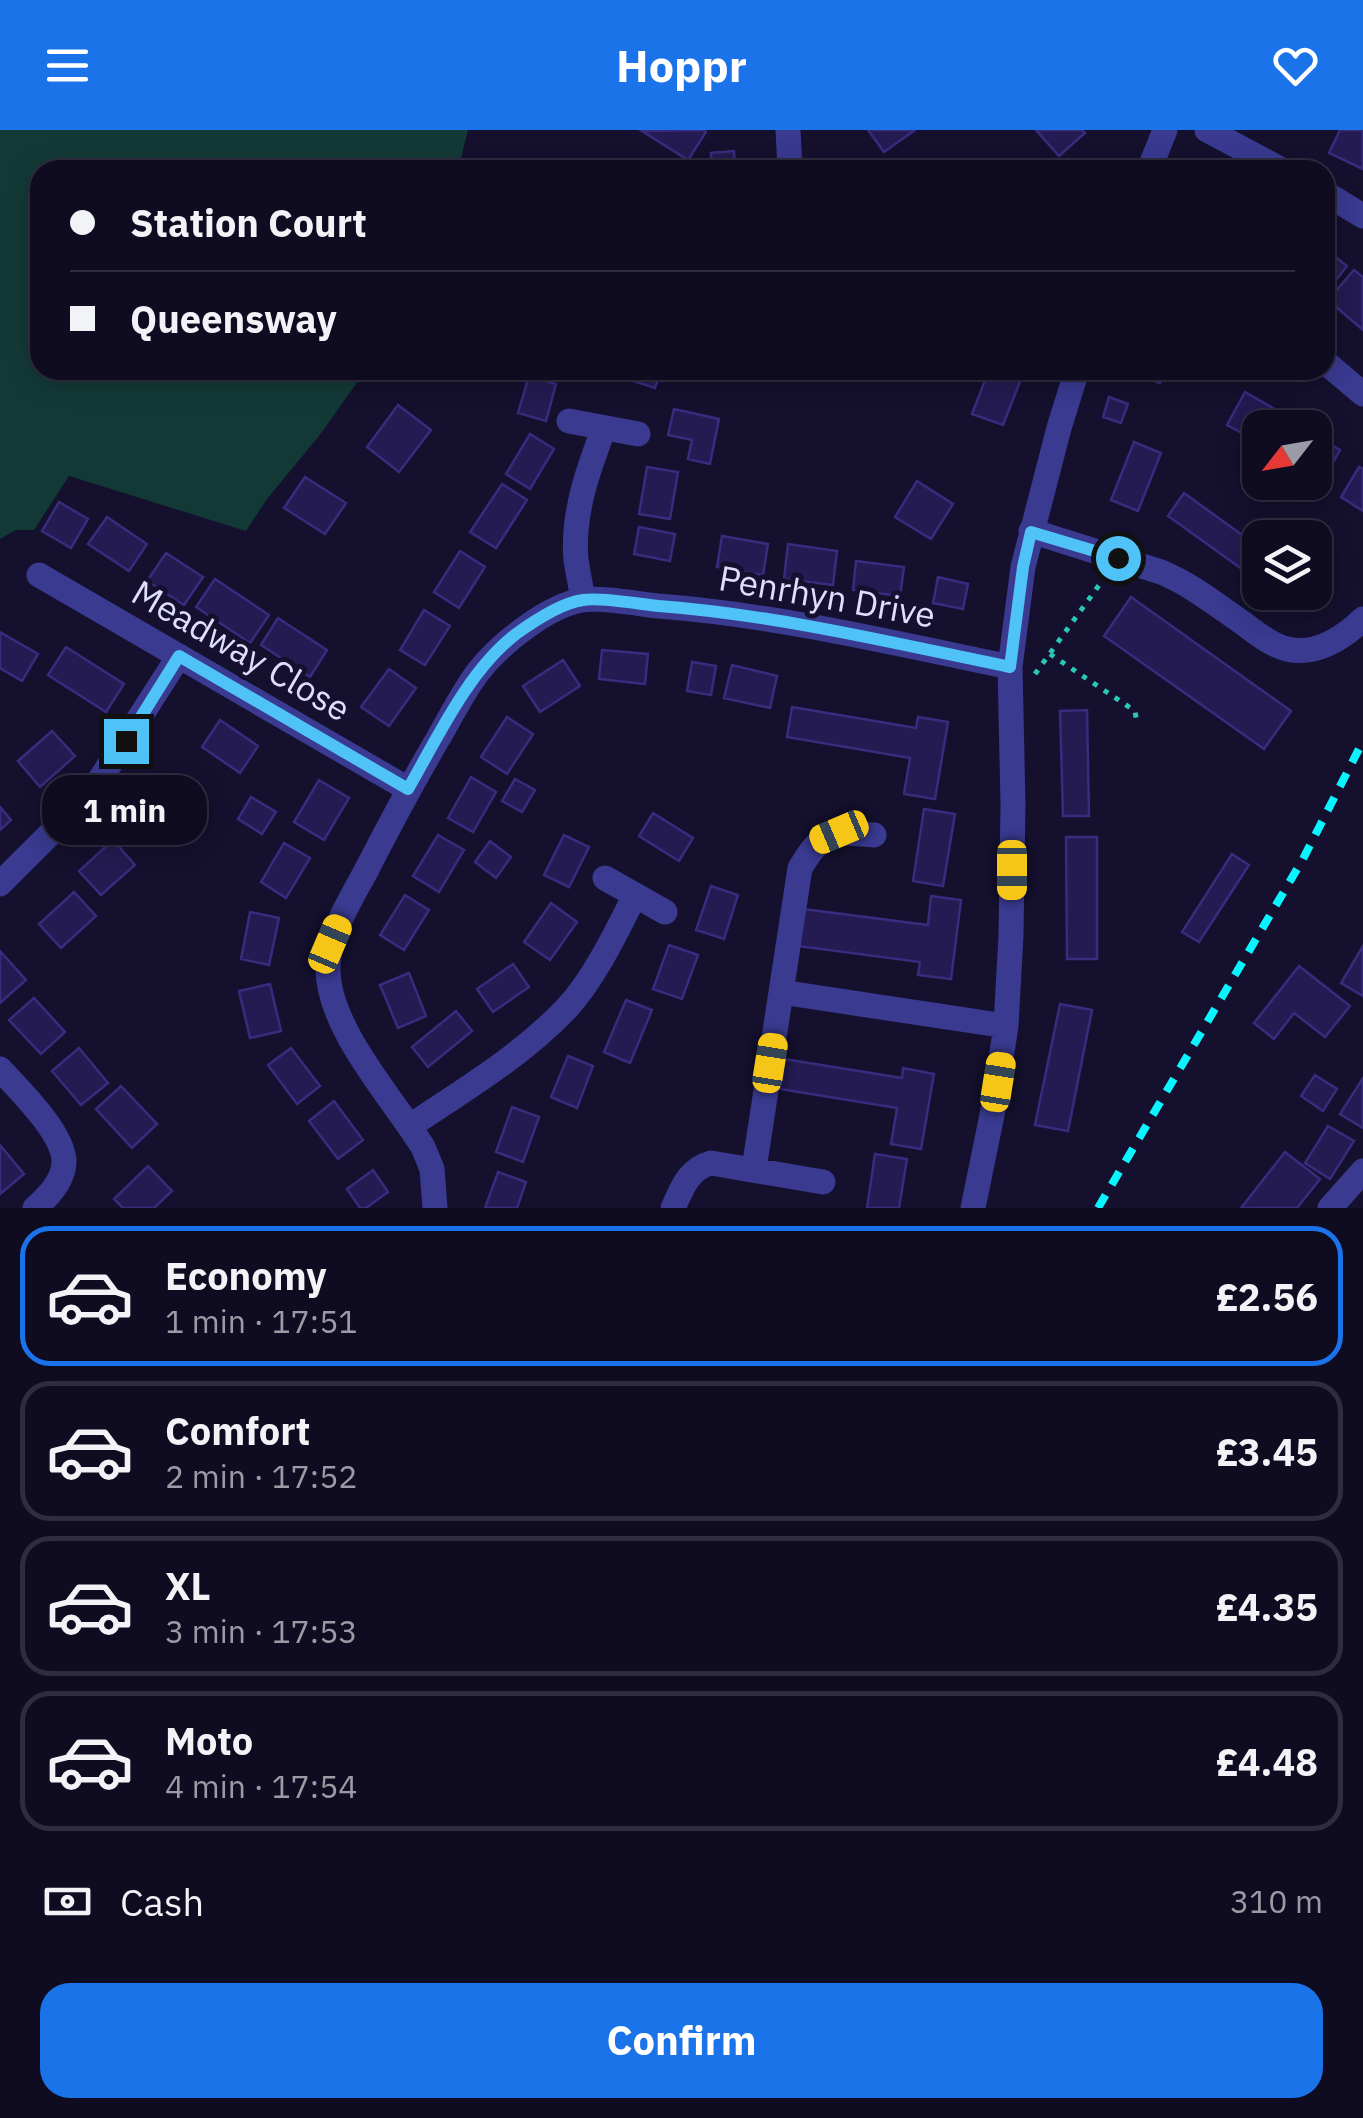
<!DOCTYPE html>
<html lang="en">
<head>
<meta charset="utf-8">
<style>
  body { margin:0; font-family:"IBM Plex Sans",sans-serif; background:#18152a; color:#f1f3f6; height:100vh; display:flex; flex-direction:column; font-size:38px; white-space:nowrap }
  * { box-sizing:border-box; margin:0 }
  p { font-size:32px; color:#9b9ba5 }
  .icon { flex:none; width:55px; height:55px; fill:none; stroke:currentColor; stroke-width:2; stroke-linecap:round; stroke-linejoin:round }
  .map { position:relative; height:1078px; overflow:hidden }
  .sheet { display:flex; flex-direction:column; background:#0f0c22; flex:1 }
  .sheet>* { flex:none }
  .hud { position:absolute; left:30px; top:30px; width:1305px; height:220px; border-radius:30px; box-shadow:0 5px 25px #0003,0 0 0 2px #2f2c40; display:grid; align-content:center; height:220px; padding:0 40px; background:#0f0c22 }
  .needle { width:65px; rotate:239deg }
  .fabs { position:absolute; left:1242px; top:280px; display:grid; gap:20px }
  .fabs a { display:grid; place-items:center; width:90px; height:90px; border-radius:20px; background:#0f0c22; box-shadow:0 5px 25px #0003,0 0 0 2px #2f2c40; font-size:50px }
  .end { position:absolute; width:45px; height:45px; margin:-22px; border:12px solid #4fc3f7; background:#111; box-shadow:0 0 0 5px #111 }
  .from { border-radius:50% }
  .bubble { position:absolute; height:70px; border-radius:30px; background:#0f0c22; box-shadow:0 5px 25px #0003,0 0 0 2px #2f2c40; font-size:32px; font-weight:700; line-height:70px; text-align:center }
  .car { position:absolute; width:30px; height:60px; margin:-30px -15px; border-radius:12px; box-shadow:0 0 8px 2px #0007; background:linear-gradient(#f5c518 24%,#345 0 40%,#f5c518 0 76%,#345 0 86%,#f5c518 0) }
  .hud b { display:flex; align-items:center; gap:35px; height:95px; font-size:38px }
  .hud b+b { border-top:2px solid #2f2c40 }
  .hud i { width:25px; height:25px; background:#f1f3f6 }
  ul { padding:18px 0 0; list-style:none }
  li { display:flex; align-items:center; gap:30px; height:140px; margin:0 20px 15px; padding:0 20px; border:5px solid #2f2c40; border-radius:30px }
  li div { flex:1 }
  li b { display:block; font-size:38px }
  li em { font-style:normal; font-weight:700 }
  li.active { border-color:#1a73e8 }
  li>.icon { width:90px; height:90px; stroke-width:1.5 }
  .pay { display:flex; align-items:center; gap:25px; height:110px; padding:0 40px; font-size:38px }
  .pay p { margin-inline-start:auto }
  .action { display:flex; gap:20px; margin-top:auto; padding:20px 40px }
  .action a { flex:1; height:115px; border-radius:30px; background:#1a73e8; color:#fff; font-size:40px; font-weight:700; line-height:115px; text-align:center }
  header { display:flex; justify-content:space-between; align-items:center; height:130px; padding:0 40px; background:#1a73e8; color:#fff; font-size:45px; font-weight:700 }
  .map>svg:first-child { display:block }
  .green { fill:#133936 }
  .building { fill:#231b51; stroke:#382c7e; stroke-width:2.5 }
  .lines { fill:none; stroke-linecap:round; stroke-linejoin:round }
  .path { stroke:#29c7b6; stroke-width:5; stroke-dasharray:5 8; stroke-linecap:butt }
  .minor { stroke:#393a90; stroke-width:25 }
  .rail { stroke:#0af3ff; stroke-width:8; stroke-dasharray:15 12; stroke-linecap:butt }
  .route { stroke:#4fc3f7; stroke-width:12 }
  .labels { text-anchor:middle; stroke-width:10; stroke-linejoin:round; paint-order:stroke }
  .street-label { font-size:35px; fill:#e0deff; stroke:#14102e }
</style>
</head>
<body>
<header><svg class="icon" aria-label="menu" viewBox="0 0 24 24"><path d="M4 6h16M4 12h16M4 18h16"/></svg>Hoppr<svg class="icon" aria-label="heart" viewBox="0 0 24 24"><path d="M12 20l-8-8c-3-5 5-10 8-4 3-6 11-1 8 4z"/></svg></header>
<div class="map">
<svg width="1363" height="1078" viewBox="0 0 1363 1078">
  <rect width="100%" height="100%" fill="#14102e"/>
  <!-- green -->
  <path class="green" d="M0 0H468L458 40H40V240H366L319 306 267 369 246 401 69 346 34 400H16L0 409Z"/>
  <!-- building -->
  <path class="building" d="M704 0 706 2 688 30 642 1Z
    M868 0H915L884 22Z
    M1036 0H1082L1085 3 1059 26Z
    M1340 0H1363V39L1329 23Z
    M734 21 735 35 712 37 711 23Z
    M1189 31 1211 40H1185Z
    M1325 119 1347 136 1325 164Z
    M1354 140 1363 147V200L1328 170Z
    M633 240H661L655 258 630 250Z
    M989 240H1011L1023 244 1003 295 972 284Z
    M1128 240H1165L1160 253Z
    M529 246 556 254 546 291 518 283Z
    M1245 262 1285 285 1278 298H1260V313L1227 295Z
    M1109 267 1128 274 1121 293 1103 287Z
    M398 275 431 300 399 342 367 317Z
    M674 279 719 289 710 334 688 329 692 310 668 305Z
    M530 304 554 319 530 359 506 344Z
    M1315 306 1340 320 1322 352 1315 348Z
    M1134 312 1161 323 1138 381 1111 370Z
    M647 337 678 342 670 389 639 384Z
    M1359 337 1363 339V381L1341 367Z
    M305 347 346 373 325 404 284 378Z
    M917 351 953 374 931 409 895 387Z
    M502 354 527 370 496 418 470 402Z
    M1184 363 1260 418V452L1168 386Z
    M59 372 88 389 71 418 42 401Z
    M107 387 147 414 129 441 88 414Z
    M639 397 675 404 670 431 634 424Z
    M722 406 768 414 763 445 717 437Z
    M788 414 837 421 833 455 784 449Z
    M460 421 485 437 459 478 434 462Z
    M166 423 203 447 184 475 147 451Z
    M856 431 904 437 900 466 853 460Z
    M938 447 968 454 963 479 933 473Z
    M215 449 269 485 250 513 196 477Z
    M1274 462H1305L1294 477Z
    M1131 467 1291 581 1264 619 1104 506Z
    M424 480 450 496 425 535 400 520Z
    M278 488 327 520 310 547 261 515Z
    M0 502 38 524 22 551 0 538Z
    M66 517 124 554 106 582 48 545Z
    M602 520 648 524 645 554 599 549Z
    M563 530 580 556 540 582 523 556Z
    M692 532 716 536 711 565 687 561Z
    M732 535 777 546 770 578 724 568Z
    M389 539 416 558 389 596 361 577Z
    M792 577 916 598 918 587 948 592 935 669 904 664 910 628 787 607Z
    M1087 580 1089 686H1063L1060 581Z
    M507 587 533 604 507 644 481 627Z
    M220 590 258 616 240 643 202 617Z
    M52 601 75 626 40 657 18 631Z
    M471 647 496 662 473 702 448 688Z
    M515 649 535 660 522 682 502 671Z
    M319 650 349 668 324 710 294 692Z
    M156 658 179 682 147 715 123 691Z
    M251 667 276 682 262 704 238 689Z
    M0 677 11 690 0 700Z
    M924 679 955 684 943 756 913 751Z
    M653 683 693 708 679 731 639 706Z
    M438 705 464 720 439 762 413 746Z
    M564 705 589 717 569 757 544 745Z
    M1066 707H1097V829H1067Z
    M113 710 135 735 101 765 79 741Z
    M490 711 511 727 496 748 475 732Z
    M284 713 310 728 286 768 261 752Z
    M1232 724 1249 735 1199 812 1182 802Z
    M711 756 738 765 724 809 696 800Z
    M74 762 96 786 61 818 39 794Z
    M405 765 429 780 404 820 380 805Z
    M931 766 961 770 951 849 918 845 920 832 798 816 803 779 928 795Z
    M551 773 577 792 550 830 524 812Z
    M250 782 279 788 269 835 241 829Z
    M669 815 698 825 682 869 653 859Z
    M1363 816V866L1341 853Z
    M0 821 26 850 0 873Z
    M513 834 529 857 493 882 477 859Z
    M1299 836 1350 876 1325 907 1294 883 1274 909 1254 893Z
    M409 843 426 886 398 898 380 855Z
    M270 854 281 901 250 908 239 861Z
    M34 868 65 902 41 924 9 890Z
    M626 870 652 880 630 933 604 922Z
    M1060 874 1092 880 1068 1001 1035 995Z
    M456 881 472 901 428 937 412 917Z
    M79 918 108 953 81 975 52 941Z
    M291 918 320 956 297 974 268 935Z
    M568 926 593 936 577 978 551 967Z
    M778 928 902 948 903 938 934 944 921 1019 891 1014 897 978 774 958Z
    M1315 945 1337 959 1323 981 1301 966Z
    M1363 948V998L1340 984Z
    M121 956 157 994 132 1018 96 979Z
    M334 971 363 1010 338 1029 309 991Z
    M512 977 539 987 523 1032 496 1022Z
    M1328 996 1354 1011 1330 1049 1305 1033Z
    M0 1015 24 1044 0 1064Z
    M1285 1022 1320 1049 1297 1078H1241Z
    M875 1024 907 1029 899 1078H867Z
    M148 1036 172 1061 154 1078H123L114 1069Z
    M373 1040 388 1062 366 1078H360L347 1059Z
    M498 1042 526 1052 517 1078H485Z"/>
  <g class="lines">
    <!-- path -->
    <path class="path" d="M1050 524 1135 581 1137 594
      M1035 544 1102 451"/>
    <!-- minor -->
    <path class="minor" d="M788 0 790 40
      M1207 0 1282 40
      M1149 40 1165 0
      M1325 63 1363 86
      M1325 232 1363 264
      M569 291 638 304
      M1031 401 1161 442C1190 454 1214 473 1240 491 1254 501 1270 515 1287 519 1316 526 1343 508 1363 489
      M39 445 408 659
      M583 470C581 457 578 443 576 430 572 384 588 340 604 298
      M605 748 665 782
      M0 754 92 662 179 526
      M781 862 1006 896
      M0 939C19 960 63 1002 64 1031 64 1050 48 1067 35 1078
      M410 996C464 960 521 926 566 879 594 849 617 801 635 765
      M754 1039 800 738C824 699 830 701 874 705
      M435 1078 432 1039 423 1017C392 967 328 898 328 839 328 804 350 771 366 741 389 696 413 651 439 607 451 586 463 562 478 542 499 515 548 475 583 470 600 467 639 474 658 476 777 485 894 513 1010 537
      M673 1078C682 1059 688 1039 711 1033L823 1052
      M973 1078 993 980 1006 896 1011 805 1013 674 1010 537 1023 437 1059 298 1077 240
      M1330 1078 1363 1041"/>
    <!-- rail -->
    <path class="rail" d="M1098 1078 1303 729 1363 611"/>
  </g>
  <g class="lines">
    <!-- route -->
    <path class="route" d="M126 611 179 526 408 659C438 607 468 541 516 504 534 491 561 473 583 470 600 467 639 474 659 476 777 485 894 513 1010 537L1023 437 1031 402 1118 428"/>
  </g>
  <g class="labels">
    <!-- street labels -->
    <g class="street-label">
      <text transform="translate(827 467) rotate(10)" y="12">Penrhyn Drive</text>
      <text transform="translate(241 521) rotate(30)" y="12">Meadway Close</text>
    </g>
  </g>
</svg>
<div class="fabs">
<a><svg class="needle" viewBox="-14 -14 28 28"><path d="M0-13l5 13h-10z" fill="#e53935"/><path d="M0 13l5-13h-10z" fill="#9b9ba5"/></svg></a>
<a><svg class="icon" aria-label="layers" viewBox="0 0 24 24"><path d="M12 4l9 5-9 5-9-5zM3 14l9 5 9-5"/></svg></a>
</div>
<i class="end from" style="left:1118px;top:428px"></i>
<i class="end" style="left:126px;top:611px"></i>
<div class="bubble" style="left:42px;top:645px;width:165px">1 min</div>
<i class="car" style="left:839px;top:702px;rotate:247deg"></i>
<i class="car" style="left:1012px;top:740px;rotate:180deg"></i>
<i class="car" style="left:330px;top:814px;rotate:23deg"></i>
<i class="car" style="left:770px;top:933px;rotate:9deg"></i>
<i class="car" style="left:998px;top:952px;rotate:9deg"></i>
<div class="hud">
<b><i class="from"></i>Station Court</b>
<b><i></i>Queensway</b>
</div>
</div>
<section class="sheet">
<ul>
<li class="active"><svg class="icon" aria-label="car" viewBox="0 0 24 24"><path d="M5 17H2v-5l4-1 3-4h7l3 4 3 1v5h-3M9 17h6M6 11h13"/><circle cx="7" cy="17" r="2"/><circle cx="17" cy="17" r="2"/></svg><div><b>Economy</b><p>1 min · 17:51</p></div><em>£2.56</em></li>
<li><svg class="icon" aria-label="car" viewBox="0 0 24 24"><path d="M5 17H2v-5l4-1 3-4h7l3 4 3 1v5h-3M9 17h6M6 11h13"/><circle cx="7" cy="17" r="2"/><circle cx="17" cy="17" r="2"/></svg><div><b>Comfort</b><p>2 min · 17:52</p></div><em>£3.45</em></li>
<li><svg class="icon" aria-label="car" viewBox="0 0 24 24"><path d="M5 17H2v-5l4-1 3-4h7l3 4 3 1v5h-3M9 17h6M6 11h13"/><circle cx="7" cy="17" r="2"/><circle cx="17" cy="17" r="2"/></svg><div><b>XL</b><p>3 min · 17:53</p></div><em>£4.35</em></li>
<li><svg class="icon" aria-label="car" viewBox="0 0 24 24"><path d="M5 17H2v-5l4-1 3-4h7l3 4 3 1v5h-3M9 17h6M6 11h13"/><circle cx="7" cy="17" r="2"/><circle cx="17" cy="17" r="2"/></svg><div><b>Moto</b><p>4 min · 17:54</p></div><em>£4.48</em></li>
</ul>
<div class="pay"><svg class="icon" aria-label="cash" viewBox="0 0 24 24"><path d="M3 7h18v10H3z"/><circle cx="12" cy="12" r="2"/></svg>Cash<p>310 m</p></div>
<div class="action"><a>Confirm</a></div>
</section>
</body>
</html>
